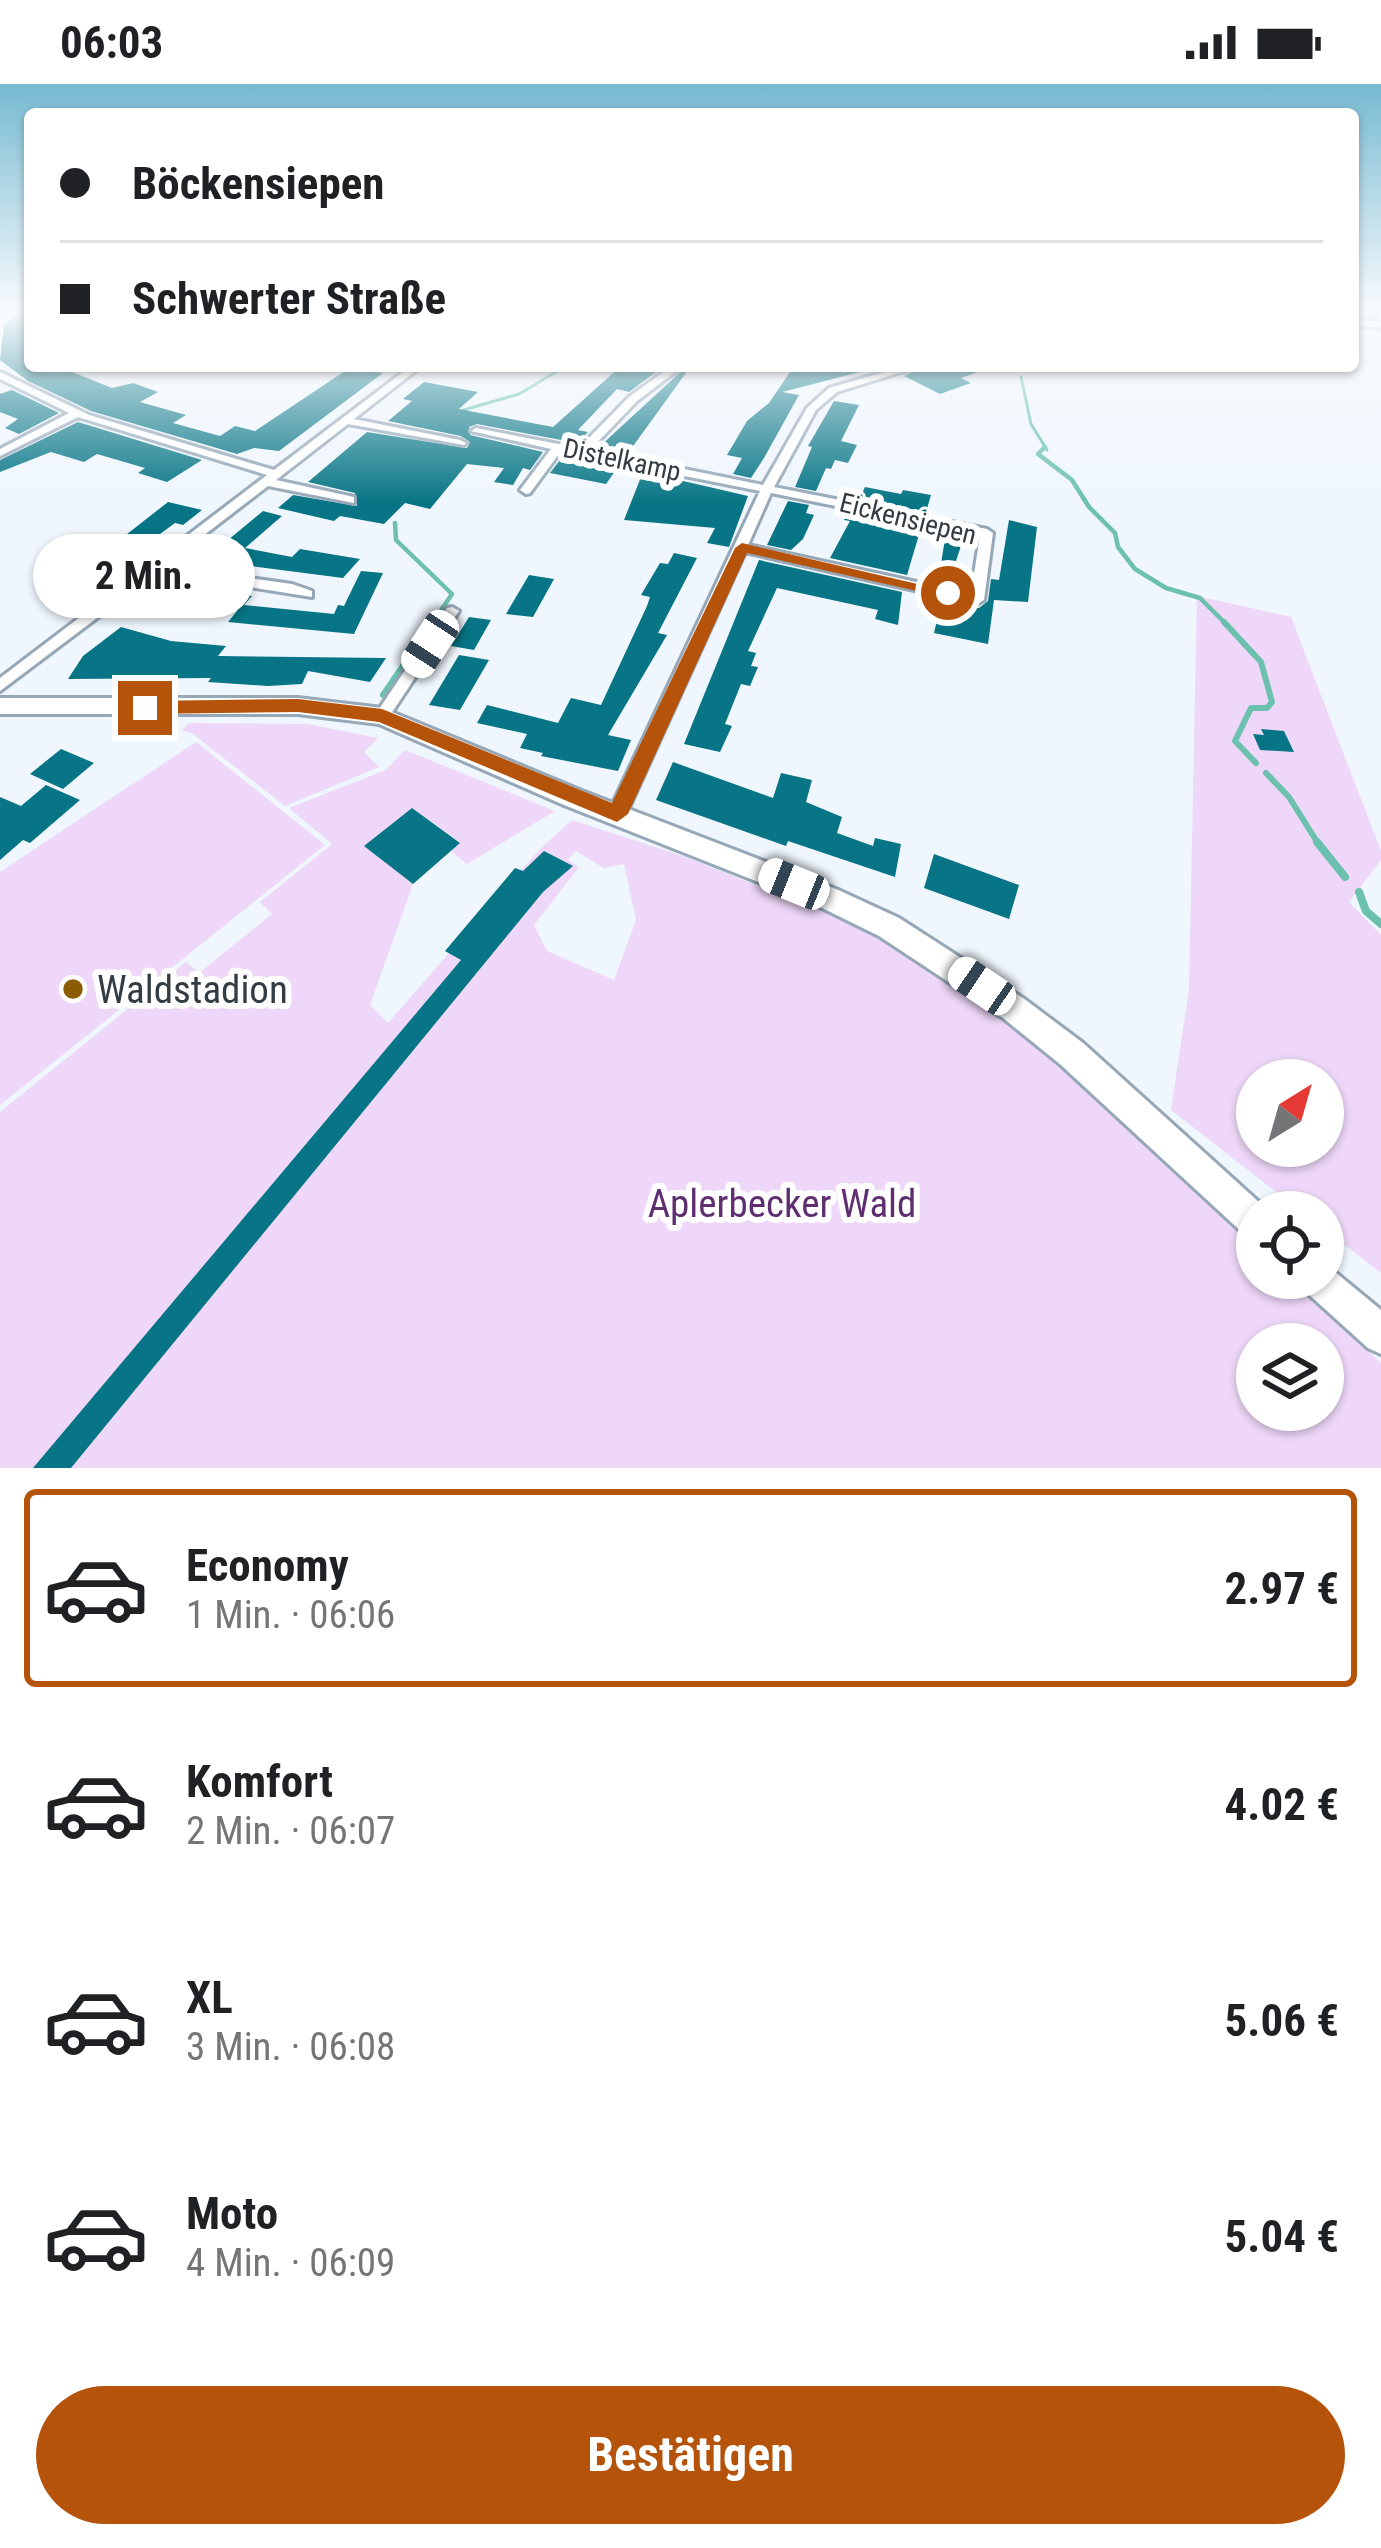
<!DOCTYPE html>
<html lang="de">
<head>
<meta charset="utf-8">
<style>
  body { margin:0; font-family:"Roboto Condensed",sans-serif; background:#f6f6f6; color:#202124; height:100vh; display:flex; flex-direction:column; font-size:45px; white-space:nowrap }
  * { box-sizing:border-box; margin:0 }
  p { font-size:39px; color:#757577 }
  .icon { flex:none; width:66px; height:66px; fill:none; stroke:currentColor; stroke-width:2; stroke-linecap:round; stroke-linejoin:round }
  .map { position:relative; height:1384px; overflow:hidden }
  .panel { display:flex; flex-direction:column; background:#fff; flex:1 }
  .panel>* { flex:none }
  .banner { position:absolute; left:24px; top:24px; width:1335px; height:264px; border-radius:12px; box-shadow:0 3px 9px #0004; display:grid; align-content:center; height:264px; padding:0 36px; background:#fff }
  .needle { width:78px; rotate:37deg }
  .tools { position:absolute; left:1236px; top:975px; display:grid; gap:24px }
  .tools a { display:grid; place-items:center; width:108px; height:108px; border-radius:50%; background:#fff; box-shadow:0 3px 9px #0004; font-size:60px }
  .end { position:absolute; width:54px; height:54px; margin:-27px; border:15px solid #b45309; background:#fff; box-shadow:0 0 0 6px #fff }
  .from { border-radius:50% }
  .bubble { position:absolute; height:84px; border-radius:42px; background:#fff; box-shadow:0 3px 9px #0004; font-size:39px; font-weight:700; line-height:84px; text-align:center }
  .car { position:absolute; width:36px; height:72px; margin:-36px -18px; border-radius:15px; box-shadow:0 0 9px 3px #0007; background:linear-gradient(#fff 24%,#345 0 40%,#fff 0 76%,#345 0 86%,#fff 0) }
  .banner b { display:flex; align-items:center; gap:42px; height:114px; font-size:45px }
  .banner b+b { border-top:3px solid #e0e0e0 }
  .banner i { width:30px; height:30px; background:#202124 }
  ul { padding:21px 0 0; list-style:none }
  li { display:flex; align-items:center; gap:36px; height:198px; margin:0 24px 18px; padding:0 12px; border:6px solid transparent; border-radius:12px }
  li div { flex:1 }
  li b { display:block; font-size:45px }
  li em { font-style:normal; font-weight:700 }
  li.current { border-color:#b45309 }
  li>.icon { width:108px; height:108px; stroke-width:1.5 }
  .action { display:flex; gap:24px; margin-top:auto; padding:24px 36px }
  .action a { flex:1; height:138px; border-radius:72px; background:#b45309; color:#fff; font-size:48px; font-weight:700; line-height:138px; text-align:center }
  .status { display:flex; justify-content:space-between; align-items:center; height:84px; padding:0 60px; background:#fff; direction:ltr }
  .status svg { height:33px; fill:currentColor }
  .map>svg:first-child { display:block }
  .green { fill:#eed7f8; fill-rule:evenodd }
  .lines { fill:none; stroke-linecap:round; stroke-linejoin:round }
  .stream-far3 { stroke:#6cc1ae; stroke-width:3 }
  .stream-far2 { stroke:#6cc1ae; stroke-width:4.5 }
  .stream-far1 { stroke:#6cc1ae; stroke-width:6 }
  .stream { stroke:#6cc1ae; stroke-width:8 }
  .building { fill:#077585 }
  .street-casing { stroke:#96a8b8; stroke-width:6 }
  .secondary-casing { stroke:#96a8b8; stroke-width:6 }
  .street { fill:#fff; fill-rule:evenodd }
  .secondary { fill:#fff; fill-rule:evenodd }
  .rail { stroke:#60686f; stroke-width:3; stroke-dasharray:10 6; stroke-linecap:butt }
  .route { fill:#b45309 }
  .poi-dot { fill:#8c5c04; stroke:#fff; stroke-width:4.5 }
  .labels { text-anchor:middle; stroke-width:12; stroke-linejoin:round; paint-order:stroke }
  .far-street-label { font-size:27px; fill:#343c43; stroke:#fff }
  .near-poi-label { font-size:39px; fill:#343c43; stroke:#fff; text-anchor:start }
  .near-park-label { font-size:39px; fill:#5f2e71; stroke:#fff }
</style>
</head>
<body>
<div class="status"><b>06:03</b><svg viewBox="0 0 49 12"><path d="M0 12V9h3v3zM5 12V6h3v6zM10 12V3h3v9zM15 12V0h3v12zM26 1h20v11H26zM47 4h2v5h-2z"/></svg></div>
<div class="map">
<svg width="1381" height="1384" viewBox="0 0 1381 1384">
  <rect width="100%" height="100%" fill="#eff6fd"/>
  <!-- green -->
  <path class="green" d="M1197 512 1291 533 1381 767V776L1349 818 1381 851V1189L1323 1144V1128H1302L1171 1026 1189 905ZM1257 996H1323V1062H1257Z
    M189 639 307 640 378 654 364 668 379 683 285 722 193 650 182 646Z
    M196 658 325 761 0 1021V788Z
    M405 666 555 727 467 780 451 767 460 758 412 724 365 762 413 800 370 921 388 939 539 766 572 736 683 772 873 848 979 916 1092 1006 1257 1162V1194H1291L1381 1279V1384H0V1028L186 878 199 889 272 830 260 818 332 760 289 724 386 686ZM576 767 604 784 624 780 636 836 614 896 547 867 534 841 579 783 568 776ZM1257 1260H1323V1326H1257Z"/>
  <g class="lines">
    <!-- stream-far3 -->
    <path class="stream-far3" d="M1021 293 1031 340 1047 366
      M460 327 519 310 566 282"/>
    <!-- stream-far2 -->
    <path class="stream-far2" d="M1045 363 1038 370 1072 396 1089 423 1115 449 1118 463 1135 485 1166 504 1200 514 1227 541
      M395 439 396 456 452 510 431 541"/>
    <!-- stream-far1 -->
    <path class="stream-far1" d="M1224 538 1261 578 1272 618 1267 624H1251L1235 657 1256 679
      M383 611 433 538
      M1266 689 1289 713 1319 761"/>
    <!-- stream -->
    <path class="stream" d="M1317 758 1345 793
      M1359 808 1366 827 1381 840"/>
  </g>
  <!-- building -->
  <path class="building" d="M19 226H30V282H57L112 304 133 299 158 308 140 318 186 331 173 339 220 352 235 342 255 347 351 283 383 289 279 367 254 364 237 370 91 327 28 297 0 276 4 241Z
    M621 282H664L629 308 617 305 578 346 588 348 577 359 477 340 469 343 470 351 543 368 530 386 523 384 513 401 494 398 504 384 467 380 430 425 405 419 384 440 340 432 334 437 278 424 293 411 357 422 355 409 308 398 367 348 467 364 470 358 461 352 388 337 412 317 403 315 424 298 478 308 459 325 553 343Z
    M687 282H691L628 369 599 363Z
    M794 282H859L860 288 782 308 799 311 764 374 751 394 733 390 742 374 727 371 747 337 769 319 790 288 799 286Z
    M925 282H989V284L961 294 971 299 940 310 904 292Z
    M12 306 59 329 19 350 5 344 18 335 0 328V310Z
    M834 317 859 321 841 357 857 361 848 379 835 376 831 385 826 384 816 407 795 403 812 363 808 362Z
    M78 338 202 376 167 398 138 389 145 384 97 370 84 378 51 368 0 388V376Z
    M563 372 579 377 618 383 606 400 550 389Z
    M653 390 748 412 729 463 707 459 715 444 624 436 641 393Z
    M865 403 901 410 903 406 931 411 926 428 859 415Z
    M788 417 809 421 806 429 814 431 803 455 791 466 767 461Z
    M168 418 202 426 183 441 175 439 137 467 145 469 129 481 118 478 86 502 67 497Z
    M263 427 282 432 245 464 292 473 300 465 360 475 343 494 204 476Z
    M849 429 921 444 907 491 830 474 850 437 844 436Z
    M1009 436 1037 443 1028 518 994 516 988 560 934 549 939 528 964 534 967 522 979 524 988 517 991 495 999 496Z
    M946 449 964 453 954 483 962 485 960 500 938 498Z
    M674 469 697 474 658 549 667 551 608 651 631 656 618 687 541 672 543 669 520 664 527 650 477 639 487 621 558 639 571 614 601 621 647 522 650 513 641 511 660 479 668 480Z
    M759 476 902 508 898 541 875 535 878 526 777 504 748 567 756 569 751 582 758 583 750 602 741 600 725 640 732 642 720 668 684 660Z
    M361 487 383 489 354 550 228 538 237 527 178 520 173 524 152 518 174 500 252 512 244 521 334 530 338 521 344 522Z
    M529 491 554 495 533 533 506 530Z
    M469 533 491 536 474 566 451 562Z
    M121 543 171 557 226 562 218 572 386 574 370 598 308 587 302 600 268 602 208 598 211 594 68 595 83 572Z
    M459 571 489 576 460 626 429 621Z
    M1261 645 1284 647 1294 668 1260 666 1253 650 1264 651Z
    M61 665 94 679 63 705 30 690Z
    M673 678 773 714 781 689 812 696 806 718 842 733 837 749 873 762 875 754 901 760 895 793 788 757 786 762 656 716Z
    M46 701 80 716 30 759 23 756 0 776V713L21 722Z
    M412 724 460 759 413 800 364 762Z
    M544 767 573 782 543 808 71 1384H33L461 876 445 867 515 784 523 787Z
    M934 770 1019 801 1009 835 924 804Z"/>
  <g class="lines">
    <defs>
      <path id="street" d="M0 226H5L0 230Z
        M1353 235 1381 238V244L1353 241Z
        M411 282H422L354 335 460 356 466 359 464 361 348 340 276 396 354 413V419L268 402 173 475 214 489 292 500 312 507V513L212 497 166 482 0 607V594L267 391 78 333 0 372V365L69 329 0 295V288L89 331 274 386Z
        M672 282H683L637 317 590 366 763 401 807 324 829 304 905 282H921L837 308 816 326 774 403 987 445 993 449 984 516 977 520 745 468 626 730 623 735H611L608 730 760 407 584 372 580 373 561 367 530 409 526 410 520 406 551 365 471 347 476 344 579 364 629 313ZM771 409 980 451 971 510 748 461Z
        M452 523 459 527 387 636H377L374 632 377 628 447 524Z"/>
      <path id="secondary" d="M0 614H298L382 624 582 707 836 805 899 834 1023 914 1083 959 1270 1128H1257V1156L1245 1151 1061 981 1003 934 879 852 816 821 564 721 379 640 298 630H0Z
        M1323 1178 1381 1226V1270L1368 1264 1305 1207 1300 1194H1323Z"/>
    </defs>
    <!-- street casing -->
    <use href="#street" class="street-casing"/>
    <!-- secondary casing -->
    <use href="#secondary" class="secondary-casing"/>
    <!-- street -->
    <use href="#street" class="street"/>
    <!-- secondary -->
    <use href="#secondary" class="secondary"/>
    <!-- rail -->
    <path class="rail" d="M1353 230 1381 234"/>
  </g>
  <!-- sky -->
  <linearGradient id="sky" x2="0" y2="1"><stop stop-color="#76b9d1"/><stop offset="0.54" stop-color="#f8fbfe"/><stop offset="1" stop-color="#f8fbfe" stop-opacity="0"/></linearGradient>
  <rect width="1381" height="419" fill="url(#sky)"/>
  <!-- route -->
  <path class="route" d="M742 459 956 509 948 514 747 469 628 730 617 738 379 638 298 628 145 630 136 624 145 617 298 615 382 625 612 719 735 464Z"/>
  <!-- markers -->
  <circle class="poi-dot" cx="73" cy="905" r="12"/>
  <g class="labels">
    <!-- far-street labels -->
    <g class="far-street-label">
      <text transform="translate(622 376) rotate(12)" y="9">Distelkamp</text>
      <text transform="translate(908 435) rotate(14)" y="9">Eickensiepen</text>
    </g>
    <!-- near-poi labels -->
    <g class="near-poi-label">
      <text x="97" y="919">Waldstadion</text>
    </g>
    <!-- near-park labels -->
    <g class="near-park-label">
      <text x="782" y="1133">Aplerbecker Wald</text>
    </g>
  </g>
</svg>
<div class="tools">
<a><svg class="needle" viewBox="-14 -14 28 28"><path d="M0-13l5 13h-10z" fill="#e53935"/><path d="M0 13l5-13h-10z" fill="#757577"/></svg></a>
<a><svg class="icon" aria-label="locate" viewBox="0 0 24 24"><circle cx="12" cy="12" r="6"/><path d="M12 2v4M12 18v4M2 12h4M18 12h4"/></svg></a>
<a><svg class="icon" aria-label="layers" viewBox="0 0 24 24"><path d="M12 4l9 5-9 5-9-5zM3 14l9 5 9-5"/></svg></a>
</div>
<i class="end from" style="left:948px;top:509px"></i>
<i class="end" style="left:145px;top:624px"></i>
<div class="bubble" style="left:33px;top:450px;width:222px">2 Min.</div>
<i class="car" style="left:430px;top:560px;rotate:213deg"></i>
<i class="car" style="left:794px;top:800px;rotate:292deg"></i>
<i class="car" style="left:982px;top:902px;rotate:304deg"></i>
<div class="banner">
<b><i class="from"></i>Böckensiepen</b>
<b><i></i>Schwerter Straße</b>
</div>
</div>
<section class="panel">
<ul>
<li class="current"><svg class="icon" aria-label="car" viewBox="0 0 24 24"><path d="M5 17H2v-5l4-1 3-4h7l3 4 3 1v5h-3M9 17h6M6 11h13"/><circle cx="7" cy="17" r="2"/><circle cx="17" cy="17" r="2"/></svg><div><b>Economy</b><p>1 Min. · 06:06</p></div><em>2.97 €</em></li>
<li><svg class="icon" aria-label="car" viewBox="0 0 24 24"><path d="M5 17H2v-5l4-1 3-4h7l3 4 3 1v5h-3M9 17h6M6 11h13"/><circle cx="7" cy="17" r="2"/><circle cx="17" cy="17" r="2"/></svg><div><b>Komfort</b><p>2 Min. · 06:07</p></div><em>4.02 €</em></li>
<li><svg class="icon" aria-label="car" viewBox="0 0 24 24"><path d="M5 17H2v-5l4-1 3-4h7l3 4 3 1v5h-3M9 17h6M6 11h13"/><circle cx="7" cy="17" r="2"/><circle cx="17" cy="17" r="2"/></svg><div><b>XL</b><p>3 Min. · 06:08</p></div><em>5.06 €</em></li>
<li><svg class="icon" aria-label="car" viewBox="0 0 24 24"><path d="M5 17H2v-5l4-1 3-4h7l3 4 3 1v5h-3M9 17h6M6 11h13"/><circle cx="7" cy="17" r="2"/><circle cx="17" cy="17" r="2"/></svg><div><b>Moto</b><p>4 Min. · 06:09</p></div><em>5.04 €</em></li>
</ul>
<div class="action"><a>Bestätigen</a></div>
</section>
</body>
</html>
